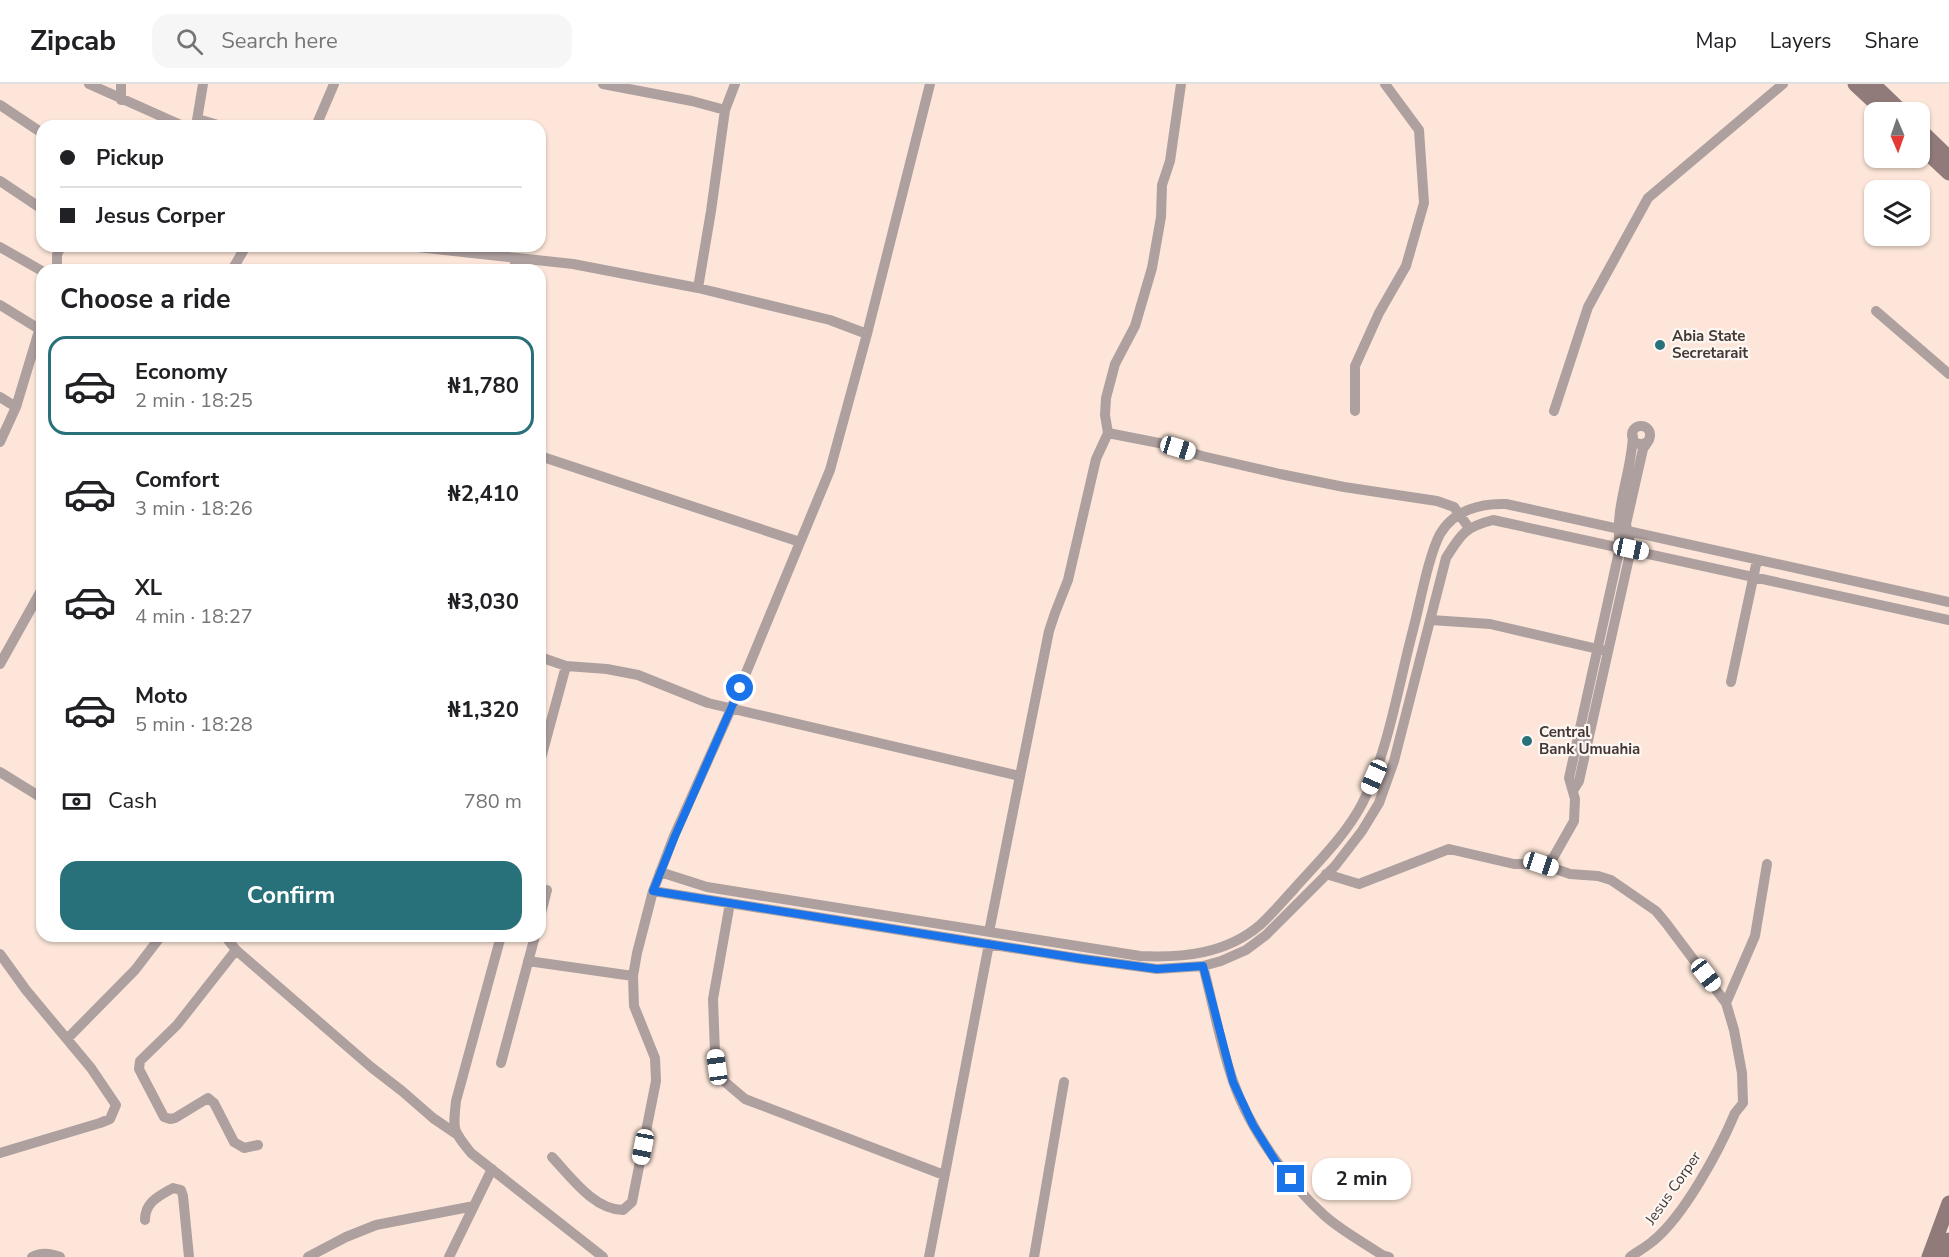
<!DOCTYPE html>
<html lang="en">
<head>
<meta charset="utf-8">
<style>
  body { margin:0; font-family:"Nunito Sans",sans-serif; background:#f6f6f6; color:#202124; height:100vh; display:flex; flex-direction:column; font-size:22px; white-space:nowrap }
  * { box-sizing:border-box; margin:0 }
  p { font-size:20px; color:#757577 }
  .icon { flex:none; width:33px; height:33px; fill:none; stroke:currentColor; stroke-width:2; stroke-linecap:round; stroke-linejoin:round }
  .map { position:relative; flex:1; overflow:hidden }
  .panel { position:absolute; left:36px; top:180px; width:510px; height:678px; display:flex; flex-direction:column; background:#fff; border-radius:18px; box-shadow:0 2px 4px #0004 }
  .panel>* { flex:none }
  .top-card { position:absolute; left:36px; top:36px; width:510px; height:132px; border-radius:18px; box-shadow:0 2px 4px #0004; display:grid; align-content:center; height:132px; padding:0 24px; background:#fff }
  .needle { width:39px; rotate:178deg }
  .tools { position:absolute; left:1864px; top:18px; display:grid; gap:12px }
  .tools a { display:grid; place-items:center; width:66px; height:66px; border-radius:12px; background:#fff; box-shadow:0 2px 4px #0004; font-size:30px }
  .end { position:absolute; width:27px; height:27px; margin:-14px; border:8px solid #1a73e8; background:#fff; box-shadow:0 0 0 3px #fff }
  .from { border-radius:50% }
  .bubble { position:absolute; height:42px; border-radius:18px; background:#fff; box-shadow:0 2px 4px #0004; font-size:20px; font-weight:700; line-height:42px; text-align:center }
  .car { position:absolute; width:18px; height:36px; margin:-18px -9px; border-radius:8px; box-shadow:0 0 4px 2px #0007; background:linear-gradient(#fff 24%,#345 0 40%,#fff 0 76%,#345 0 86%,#fff 0) }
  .top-card b { display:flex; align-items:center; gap:21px; height:57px; font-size:22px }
  .top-card b+b { border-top:2px solid #e0e0e0 }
  .top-card i { width:15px; height:15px; background:#202124 }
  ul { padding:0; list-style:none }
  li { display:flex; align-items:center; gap:18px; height:99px; margin:0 12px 9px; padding:0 12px; border:3px solid transparent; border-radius:18px }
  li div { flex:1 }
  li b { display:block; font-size:22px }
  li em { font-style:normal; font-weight:700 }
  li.selected { border-color:#28717a }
  li>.icon { width:54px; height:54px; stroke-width:1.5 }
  h2 { padding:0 24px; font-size:27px; line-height:72px }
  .pay { display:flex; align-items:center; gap:15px; height:66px; padding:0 24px; font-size:22px }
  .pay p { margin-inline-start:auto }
  .primary-button { display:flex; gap:12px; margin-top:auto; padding:12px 24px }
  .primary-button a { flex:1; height:69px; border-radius:18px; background:#28717a; color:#fff; font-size:24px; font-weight:700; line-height:69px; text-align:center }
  header { display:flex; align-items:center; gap:36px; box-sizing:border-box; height:84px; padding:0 30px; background:#fff; border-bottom:2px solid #e0e0e0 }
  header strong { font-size:28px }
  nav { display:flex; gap:33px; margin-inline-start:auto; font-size:21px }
  .search { width:420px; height:54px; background:#f6f6f6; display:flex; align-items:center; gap:15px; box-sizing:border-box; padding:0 21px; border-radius:18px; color:#757577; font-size:22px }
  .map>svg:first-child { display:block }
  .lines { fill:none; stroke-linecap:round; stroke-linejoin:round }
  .street { stroke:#aea09f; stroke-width:10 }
  .secondary { stroke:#907b7a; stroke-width:15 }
  .route { stroke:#1a73e8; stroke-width:8 }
  .poi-dot { fill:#28717a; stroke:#fdf7f4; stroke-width:2 }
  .labels { text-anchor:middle; stroke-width:4.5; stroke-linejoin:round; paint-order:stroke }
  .poi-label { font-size:15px; font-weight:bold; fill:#433832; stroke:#fdf7f4; text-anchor:start }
  .street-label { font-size:15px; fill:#433832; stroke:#fdf7f4 }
</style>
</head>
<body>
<header>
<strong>Zipcab</strong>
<div class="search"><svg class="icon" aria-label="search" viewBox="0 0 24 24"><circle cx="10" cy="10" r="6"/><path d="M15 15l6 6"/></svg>Search here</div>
<nav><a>Map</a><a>Layers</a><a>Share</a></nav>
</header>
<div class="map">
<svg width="1949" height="1173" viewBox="0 0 1949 1173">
  <rect width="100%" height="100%" fill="#fde6d9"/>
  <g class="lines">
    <!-- street -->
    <path class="street" d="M89 0 183 42
      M121 0V16
      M603 0 692 17 725 26 711 127 698 204
      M0 21 42 49
      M725 26 735 0
      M198 35 221 42
      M196 42 203 0
      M316 42 334 0
      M0 97 42 125
      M408 162 573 180 698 204 830 236 867 250
      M0 163 42 187
      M57 186V171L61 162
      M232 186 246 162
      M514 186 516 174
      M0 221 39 245
      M1876 227 1949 290
      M0 313 16 323
      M1355 327V282L1379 229 1406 182 1424 119 1419 46 1385 0
      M1554 327 1588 223 1648 114 1783 0
      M1632 351a9 9 0 1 1 18 0a9 9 0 1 1-18 0Z
      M1108 349 1164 360 1202 372 1280 390 1344 403 1437 417 1454 423 1469 444
      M0 358 16 323 42 237
      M540 372 800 458
      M1431 536 1490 540 1602 566
      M540 573 566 582 607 585 638 591 708 619 1020 692 989 848
      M0 580 42 505
      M1731 598 1757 476
      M540 678 566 582
      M0 688 42 714
      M1020 692 1049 547 1055 529 1068 496 1096 375 1108 349 1105 331 1106 314 1115 280 1135 242 1152 184 1161 133 1162 101 1170 77 1181 0
      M1574 705 1579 697 1631 465 1626 440 1643 365 1649 356
      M1541 780 1570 790 1598 792 1611 796 1656 827 1666 839 1726 919 1734 946 1742 989 1743 1019 1735 1029C1719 1067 1684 1132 1653 1157 1646 1163 1637 1168 1630 1173
      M660 788 707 803 1140 872C1183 874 1226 870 1260 841 1272 830 1283 817 1294 805 1318 778 1345 752 1362 720 1388 668 1398 603 1413 546 1420 520 1428 473 1440 450 1454 426 1481 419 1506 420L1949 518
      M1326 790 1359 800 1449 765 1514 780H1541L1553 774 1574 737 1575 715 1569 694 1620 463C1614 424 1631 391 1633 352
      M653 807 1076 874 1157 885 1203 882 1221 877 1246 866 1266 851 1335 782 1362 747 1379 719 1394 677 1446 474C1461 450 1465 443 1493 436L1949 536
      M730 819 713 915 715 969 717 983 725 998 745 1015 944 1091
      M540 833 547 806
      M225 852 236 866 371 983 402 1007 433 1034 455 1049
      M501 852 456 1017C453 1047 452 1045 471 1069L603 1173
      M236 866 177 941 140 977 139 985 164 1033 170 1035 175 1034 208 1014 214 1019 234 1058 244 1064 258 1061
      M0 870 26 906 91 984 116 1021 110 1035 100 1039 0 1069
      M528 877 633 892
      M1203 882C1213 920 1220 960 1233 997 1249 1044 1288 1099 1325 1132 1342 1147 1363 1158 1382 1171L1389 1173
      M1726 919 1755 852 1767 780
      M67 955 135 886 161 852
      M501 979 535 852
      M552 1073C571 1093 594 1126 623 1126L632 1118 656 997 655 974 634 922 633 892 637 869 653 807 674 752 731 625 830 386 867 250 930 0
      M145 1136C145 1118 159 1112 173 1104L181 1106 183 1112 189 1173
      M32 1173C41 1168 50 1169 60 1173
      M308 1173 346 1153 376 1141 474 1122
      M449 1173 492 1085
      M929 1173 989 860
      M1034 1173 1064 998"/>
    <!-- secondary -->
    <path class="secondary" d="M1855 0 1885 28
      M1873 0 1902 28
      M1920 46 1949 74
      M1920 62 1949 89
      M1929 1173 1949 1119
      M1942 1173 1949 1156"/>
  </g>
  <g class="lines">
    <!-- route -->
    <path class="route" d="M740 604 675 752 653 807 1083 875 1157 885 1203 882 1233 998 1253 1041 1276 1078 1291 1095"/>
  </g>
  <!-- markers -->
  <g class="poi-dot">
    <circle cx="1660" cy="261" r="6"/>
    <circle cx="1527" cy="657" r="6"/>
  </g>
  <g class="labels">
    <!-- poi labels -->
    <g class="poi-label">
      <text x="1672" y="257">Abia State<tspan x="1672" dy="17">Secretarait</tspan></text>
      <text x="1539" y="653">Central<tspan x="1539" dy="17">Bank Umuahia</tspan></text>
    </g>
    <!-- street labels -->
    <g class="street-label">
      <text transform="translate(1673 1104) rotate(-55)" y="5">Jesus Corper</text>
    </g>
  </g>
</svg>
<div class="tools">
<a><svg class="needle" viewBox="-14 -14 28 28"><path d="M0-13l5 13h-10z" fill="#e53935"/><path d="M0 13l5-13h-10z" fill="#757577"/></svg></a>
<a><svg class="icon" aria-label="layers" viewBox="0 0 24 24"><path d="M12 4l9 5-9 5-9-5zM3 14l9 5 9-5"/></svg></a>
</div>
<i class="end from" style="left:740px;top:604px"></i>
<i class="end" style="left:1291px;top:1095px"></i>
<div class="bubble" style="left:1312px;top:1074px;width:99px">2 min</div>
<i class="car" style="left:1178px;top:364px;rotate:107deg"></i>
<i class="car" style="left:1631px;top:465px;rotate:102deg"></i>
<i class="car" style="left:1374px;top:693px;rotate:204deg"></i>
<i class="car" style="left:1541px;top:780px;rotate:108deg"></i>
<i class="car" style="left:1706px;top:891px;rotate:142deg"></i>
<i class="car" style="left:717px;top:983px;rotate:352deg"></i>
<i class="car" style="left:643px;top:1063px;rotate:191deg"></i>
<div class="top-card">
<b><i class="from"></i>Pickup</b>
<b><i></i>Jesus Corper</b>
</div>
<section class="panel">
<h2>Choose a ride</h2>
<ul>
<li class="selected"><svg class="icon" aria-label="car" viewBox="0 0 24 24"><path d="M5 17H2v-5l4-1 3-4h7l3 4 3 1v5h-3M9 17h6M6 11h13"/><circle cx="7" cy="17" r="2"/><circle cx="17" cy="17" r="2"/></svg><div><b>Economy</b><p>2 min · 18:25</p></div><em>₦1,780</em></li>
<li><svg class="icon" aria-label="car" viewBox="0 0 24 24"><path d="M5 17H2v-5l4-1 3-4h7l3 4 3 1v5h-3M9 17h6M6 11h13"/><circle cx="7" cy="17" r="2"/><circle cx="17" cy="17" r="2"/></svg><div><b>Comfort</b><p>3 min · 18:26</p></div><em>₦2,410</em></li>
<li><svg class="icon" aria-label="car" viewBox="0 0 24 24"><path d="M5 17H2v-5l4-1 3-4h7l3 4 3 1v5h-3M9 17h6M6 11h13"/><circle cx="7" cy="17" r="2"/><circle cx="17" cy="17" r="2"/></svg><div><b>XL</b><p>4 min · 18:27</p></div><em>₦3,030</em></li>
<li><svg class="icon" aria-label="car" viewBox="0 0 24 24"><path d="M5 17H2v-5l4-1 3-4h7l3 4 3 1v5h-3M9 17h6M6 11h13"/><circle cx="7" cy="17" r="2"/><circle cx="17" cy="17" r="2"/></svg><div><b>Moto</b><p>5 min · 18:28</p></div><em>₦1,320</em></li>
</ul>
<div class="pay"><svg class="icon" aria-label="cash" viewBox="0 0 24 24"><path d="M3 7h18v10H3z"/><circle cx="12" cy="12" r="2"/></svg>Cash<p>780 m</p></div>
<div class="primary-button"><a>Confirm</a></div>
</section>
</div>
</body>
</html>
